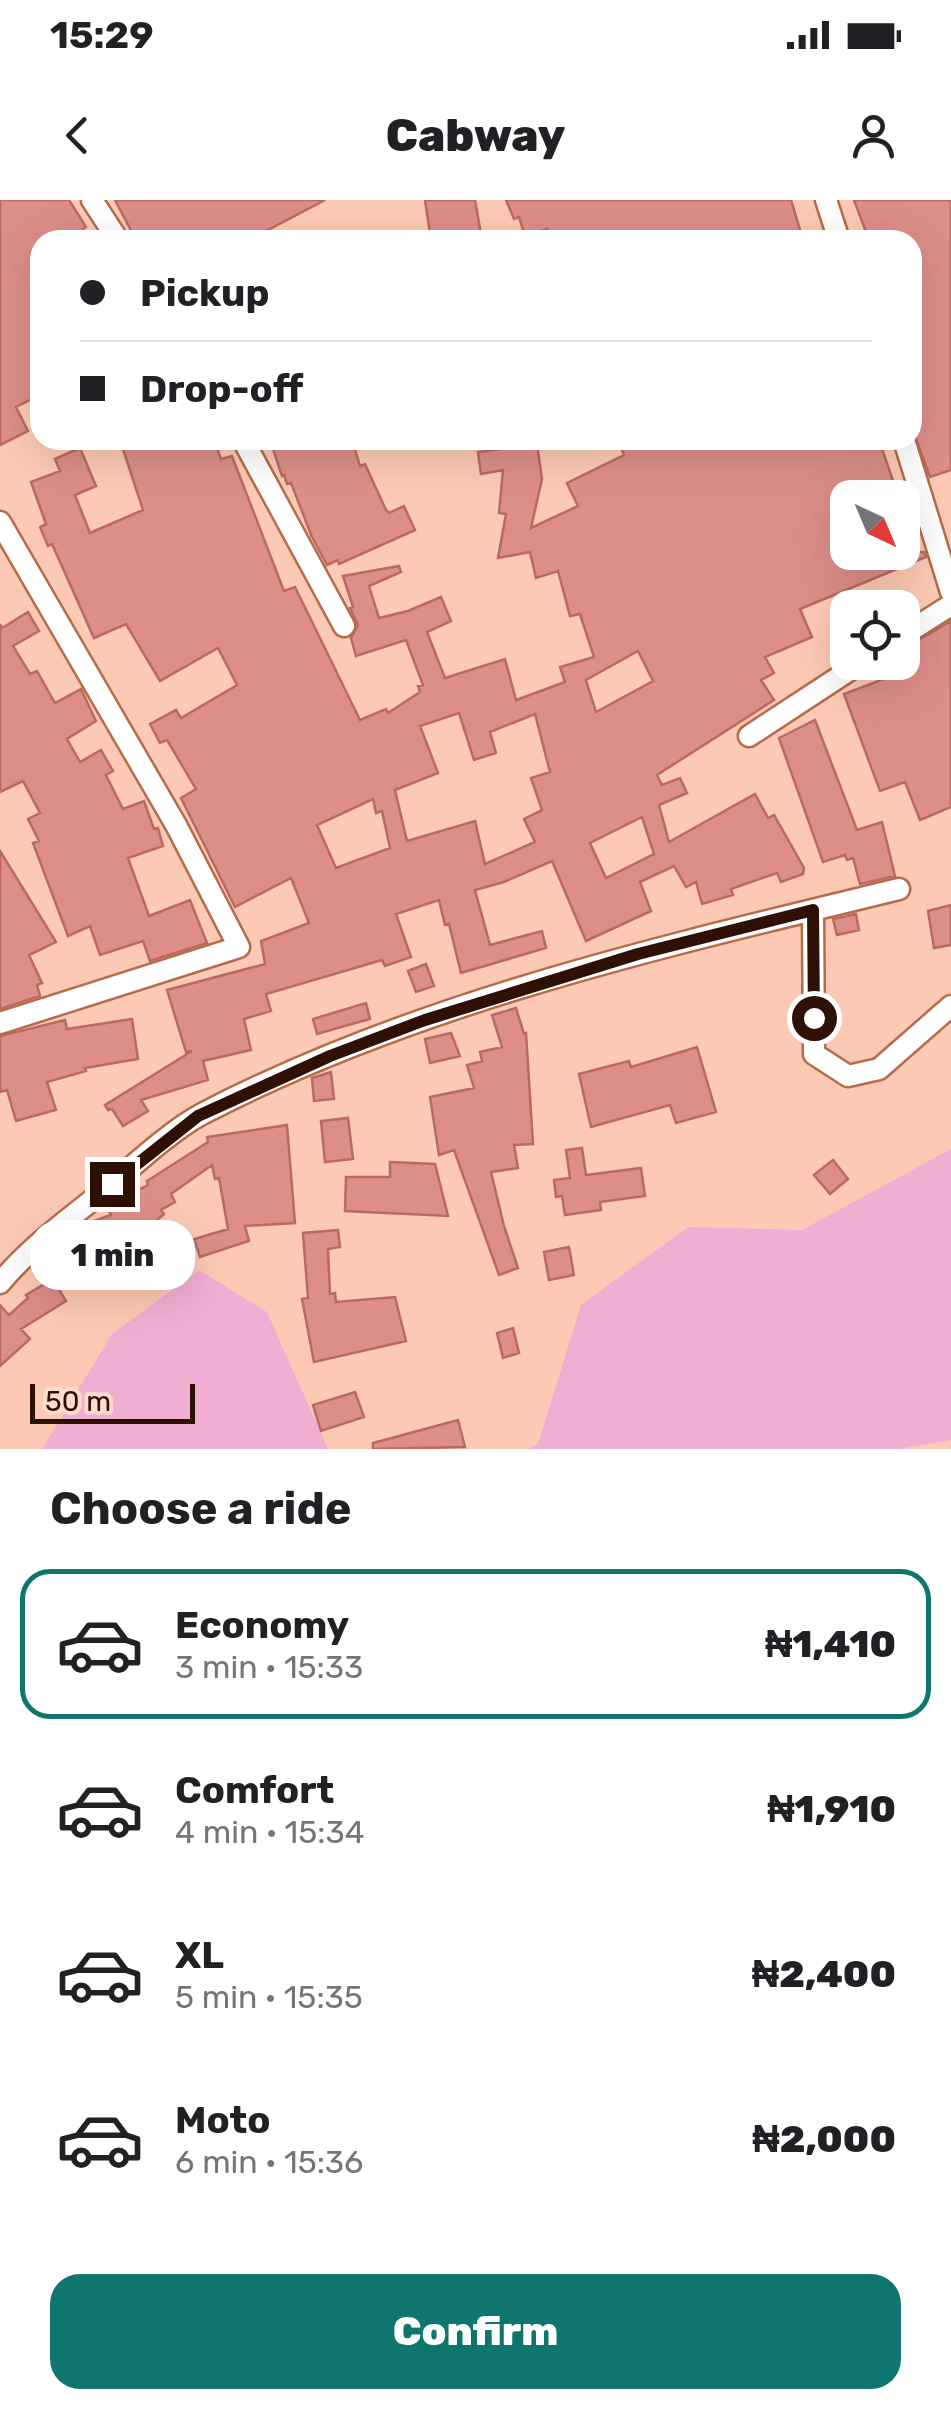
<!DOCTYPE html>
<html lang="en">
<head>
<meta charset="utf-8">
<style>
  body { margin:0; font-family:Rubik,sans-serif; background:#f6f6f6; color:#202124; height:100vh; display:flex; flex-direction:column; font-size:38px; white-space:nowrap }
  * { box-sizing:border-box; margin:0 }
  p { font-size:32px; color:#757577 }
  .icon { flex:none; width:55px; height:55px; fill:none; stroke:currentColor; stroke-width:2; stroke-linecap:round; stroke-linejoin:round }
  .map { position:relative; height:1249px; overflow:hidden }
  .side { display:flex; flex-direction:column; background:#fff; flex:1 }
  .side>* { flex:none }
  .guide { position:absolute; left:30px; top:30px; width:892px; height:220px; border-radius:30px; box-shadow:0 10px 40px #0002; display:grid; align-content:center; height:220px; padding:0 50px; background:#fff }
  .needle { width:65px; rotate:136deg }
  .controls { position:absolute; left:830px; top:280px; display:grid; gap:20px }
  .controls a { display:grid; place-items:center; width:90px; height:90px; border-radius:20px; background:#fff; box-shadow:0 10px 40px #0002; font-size:50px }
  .scale { position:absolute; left:30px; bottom:25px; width:165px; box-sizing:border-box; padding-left:10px; border:5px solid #2e1104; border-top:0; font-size:28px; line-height:35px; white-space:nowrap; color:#2e1104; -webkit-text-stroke:8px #fddbcd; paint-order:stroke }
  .end { position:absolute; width:45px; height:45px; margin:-22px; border:12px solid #2e1104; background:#fff; box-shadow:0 0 0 5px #fff }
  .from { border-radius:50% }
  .bubble { position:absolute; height:70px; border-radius:30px; background:#fff; box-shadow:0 10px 40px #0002; font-size:32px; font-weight:800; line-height:70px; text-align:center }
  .guide b { display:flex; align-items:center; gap:35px; height:95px; font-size:38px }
  .guide b+b { border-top:2px solid #e0e0e0 }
  .guide i { width:25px; height:25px; background:#202124 }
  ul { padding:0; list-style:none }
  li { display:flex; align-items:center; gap:30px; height:150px; margin:0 20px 15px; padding:0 30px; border:5px solid transparent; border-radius:30px }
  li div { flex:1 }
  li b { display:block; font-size:38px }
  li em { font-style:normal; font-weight:800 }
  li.current { border-color:#0f766e }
  li>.icon { width:90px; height:90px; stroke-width:1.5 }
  h2 { padding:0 50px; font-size:45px; line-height:120px }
  .cta { display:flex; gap:20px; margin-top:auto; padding:20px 50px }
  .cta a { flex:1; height:115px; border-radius:30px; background:#0f766e; color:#fff; font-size:40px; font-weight:800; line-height:115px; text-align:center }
  .status { display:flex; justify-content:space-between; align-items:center; height:70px; padding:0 50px; background:#fff; direction:ltr }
  .status svg { height:28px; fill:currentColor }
  header { display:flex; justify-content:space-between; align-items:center; height:130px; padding:0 50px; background:#fff; font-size:45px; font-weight:800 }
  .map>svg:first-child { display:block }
  .green { fill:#f0aed3 }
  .building { fill:#dd8e88; stroke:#bb6963; stroke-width:2.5; fill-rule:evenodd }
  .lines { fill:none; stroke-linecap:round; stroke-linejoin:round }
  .street-casing { stroke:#b66c4a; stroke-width:25 }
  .street { stroke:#fff; stroke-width:20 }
  .route { stroke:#2e1104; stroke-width:12 }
</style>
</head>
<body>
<div class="status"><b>15:29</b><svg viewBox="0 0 49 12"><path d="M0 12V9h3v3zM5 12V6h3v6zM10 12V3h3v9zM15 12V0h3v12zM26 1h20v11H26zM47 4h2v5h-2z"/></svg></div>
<header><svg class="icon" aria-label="back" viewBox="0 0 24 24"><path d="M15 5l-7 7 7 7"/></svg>Cabway<svg class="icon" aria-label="person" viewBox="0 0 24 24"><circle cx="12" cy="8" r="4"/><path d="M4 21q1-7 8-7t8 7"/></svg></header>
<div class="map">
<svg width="951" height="1249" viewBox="0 0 951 1249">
  <rect width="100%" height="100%" fill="#fccab4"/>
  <!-- green -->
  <path class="green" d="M951 949V1240L898 1249H528L538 1244 581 1105 688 1027 802 1030Z
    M199 1070 267 1112 328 1249H42L112 1134Z"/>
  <!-- building -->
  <path class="building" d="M0 0H69L86 27 83 29 89 40H40V195L16 207 28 231 0 245Z
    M115 0H325L249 40H136Z
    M425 0H475L482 40H431Z
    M506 0H791L803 40H550L547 29 525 36 519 17 514 19Z
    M854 0H951V270L930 277 912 228V40H869Z
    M120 240H214L221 259 232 256 284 391 295 387 360 520 386 509 388 513 420 492 418 486 423 485 406 440 356 456 351 438 358 425 350 408 353 407 343 376 399 366 401 372 369 386 379 418 408 411 441 397 451 421 427 432 445 478 505 459 516 500 565 482 560 467 594 457 580 414 570 416 558 371 536 378 530 352 498 358 506 314 499 313 503 270 481 274 478 252 537 244 542 279 531 328 578 306 567 283 624 255 618 240H879L899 298H848V368L884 352H924L926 357 800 409 812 437 765 457 774 473 761 480 774 500 657 575 662 585 680 578 687 593 659 605 669 642 755 594 768 618 774 615 804 668 803 674 781 682 777 673 731 689 733 695 702 704 696 682 686 687 674 666 640 682 651 711 586 741 552 661 504 682 475 690 490 745 542 731 546 748 461 773 449 724 445 725 439 700 396 714 411 757 385 766 382 760 266 794 271 811 244 819 251 850 203 861 208 880 141 900 148 911 123 926 112 909 108 910 105 905 192 851 186 852 167 790 265 764 261 741 309 723 291 678 235 707 181 598 196 589 167 540 160 543 150 524 176 510 181 518 237 485 218 448 160 481 126 424 94 438 52 344 48 346 40 327 46 324 31 282 60 271 55 259 80 248 96 286 75 295 90 333 143 310ZM638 451 653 481 596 512 586 480ZM459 513 474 560 496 553 490 532 535 514 550 572 531 578 542 610 524 619 535 642 485 664 475 621 407 641 395 590 438 573 420 526ZM373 599 376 613 382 611 390 648 336 668 317 625ZM642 617 654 654 606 678 590 643Z
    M270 240H352L360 266 365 264 386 310 389 313 404 306 415 330 339 364 338 360 327 365 312 337 291 283 287 284 284 275 282 276Z
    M28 412 39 431 13 446 30 474 37 471 55 503 81 489 96 521 67 539 80 562 101 550 113 571 106 575 123 609 144 601 154 629 158 628 163 646 128 658 149 716 190 700 207 743 150 761 143 741 100 755 90 726 68 736 33 643 39 641 28 619 40 613 23 581 0 592V424L2 428Z
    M951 421V607L920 620 905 582 880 591 844 494 897 474 892 462H902V450Z
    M815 520 857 630 882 622 895 676 860 684 853 658 847 660 845 655 823 662 779 538Z
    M0 651 56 742 29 755 42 783 37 785 40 796 0 809Z
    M951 705V745L934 748 928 711Z
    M856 714 859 730 837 735 833 719Z
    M426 764 434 786 416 792 408 771Z
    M366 803 370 819 317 834 313 819Z
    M516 808 524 834 526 833 533 944 514 945 518 968 491 972 504 1026 518 1068 499 1075 454 950 439 955 430 897 474 888 467 865 482 861 480 852 502 847 492 815Z
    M132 819 138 859 85 868 86 871 47 882 56 910 16 921 7 890 0 892V836L65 820 67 829Z
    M451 833 460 856 430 863 425 839Z
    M697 847 716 912 676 923 670 905 591 927 579 874 629 861 631 867Z
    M331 872 334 899 314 901 312 878Z
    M348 918 353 959 325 962 321 921Z
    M287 925 295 1023 245 1026 249 1041 200 1057 194 1039 228 1029 219 978 215 979 212 965 171 994 175 1002 161 1010 164 1014 151 1025 123 1038 131 1068 105 1076 91 1022 111 1015 107 1006 148 985 147 981 208 942 207 937Z
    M582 948 586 975 641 968 645 996 600 1002 601 1010 565 1015 562 996 556 997 554 980 570 978 566 950Z
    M833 960 848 979 830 994 814 975Z
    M390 962 435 964 448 1016 345 1011 346 977H390Z
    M338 1030 340 1047 328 1049 330 1094 335 1093 336 1102 395 1097 406 1141 314 1162 302 1099 308 1098 303 1033Z
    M569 1047 574 1075 549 1080 544 1052Z
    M53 1079 66 1101 21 1129 30 1139 0 1166V1105L9 1115 28 1098 26 1095Z
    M513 1128 519 1153 503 1158 497 1133Z
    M355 1192 364 1217 321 1231 313 1205Z
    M458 1220 465 1247 373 1249V1243Z"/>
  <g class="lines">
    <defs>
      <path id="street" d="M92 0 118 40
        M826 0 839 40
        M243 240 344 426
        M904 240 951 392
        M0 322 176 625 239 747 0 823
        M902 436 951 405
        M749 536 862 462
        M813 710 814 854 848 876 879 869 951 806
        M0 1083C29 1048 65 1022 101 993 130 969 170 931 202 914 417 802 665 746 899 689"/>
    </defs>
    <!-- street casing -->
    <use href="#street" class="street-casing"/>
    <!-- street -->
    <use href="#street" class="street"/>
  </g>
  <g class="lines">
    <!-- route -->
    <path class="route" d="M112 984 198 916 330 856 425 820 638 754 813 710 814 818"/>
  </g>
</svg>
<div class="controls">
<a><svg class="needle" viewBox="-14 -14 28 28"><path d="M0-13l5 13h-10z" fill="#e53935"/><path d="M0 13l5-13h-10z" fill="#757577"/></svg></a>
<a><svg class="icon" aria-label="locate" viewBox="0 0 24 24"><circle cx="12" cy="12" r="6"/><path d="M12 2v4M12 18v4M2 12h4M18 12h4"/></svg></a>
</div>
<div class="scale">50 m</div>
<i class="end from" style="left:814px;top:818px"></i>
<i class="end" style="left:112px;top:984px"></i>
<div class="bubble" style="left:30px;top:1020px;width:165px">1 min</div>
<div class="guide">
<b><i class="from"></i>Pickup</b>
<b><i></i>Drop-off</b>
</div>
</div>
<section class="side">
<h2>Choose a ride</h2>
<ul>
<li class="current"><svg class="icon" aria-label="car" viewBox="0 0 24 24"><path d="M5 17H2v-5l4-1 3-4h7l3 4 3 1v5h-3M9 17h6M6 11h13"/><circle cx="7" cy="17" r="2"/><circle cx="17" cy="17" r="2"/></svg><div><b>Economy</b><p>3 min · 15:33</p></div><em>₦1,410</em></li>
<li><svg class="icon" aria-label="car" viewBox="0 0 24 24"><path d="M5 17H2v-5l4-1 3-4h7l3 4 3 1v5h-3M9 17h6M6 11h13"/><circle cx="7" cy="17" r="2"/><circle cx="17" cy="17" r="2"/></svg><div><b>Comfort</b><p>4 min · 15:34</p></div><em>₦1,910</em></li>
<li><svg class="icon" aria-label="car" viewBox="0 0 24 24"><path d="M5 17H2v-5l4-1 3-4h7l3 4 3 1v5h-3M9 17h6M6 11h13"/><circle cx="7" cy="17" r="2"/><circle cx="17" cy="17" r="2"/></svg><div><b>XL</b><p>5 min · 15:35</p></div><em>₦2,400</em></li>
<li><svg class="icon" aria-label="car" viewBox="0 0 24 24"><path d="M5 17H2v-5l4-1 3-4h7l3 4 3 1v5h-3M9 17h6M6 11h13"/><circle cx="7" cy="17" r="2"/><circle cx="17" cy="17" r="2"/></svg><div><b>Moto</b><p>6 min · 15:36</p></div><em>₦2,000</em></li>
</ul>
<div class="cta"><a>Confirm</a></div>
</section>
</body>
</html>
